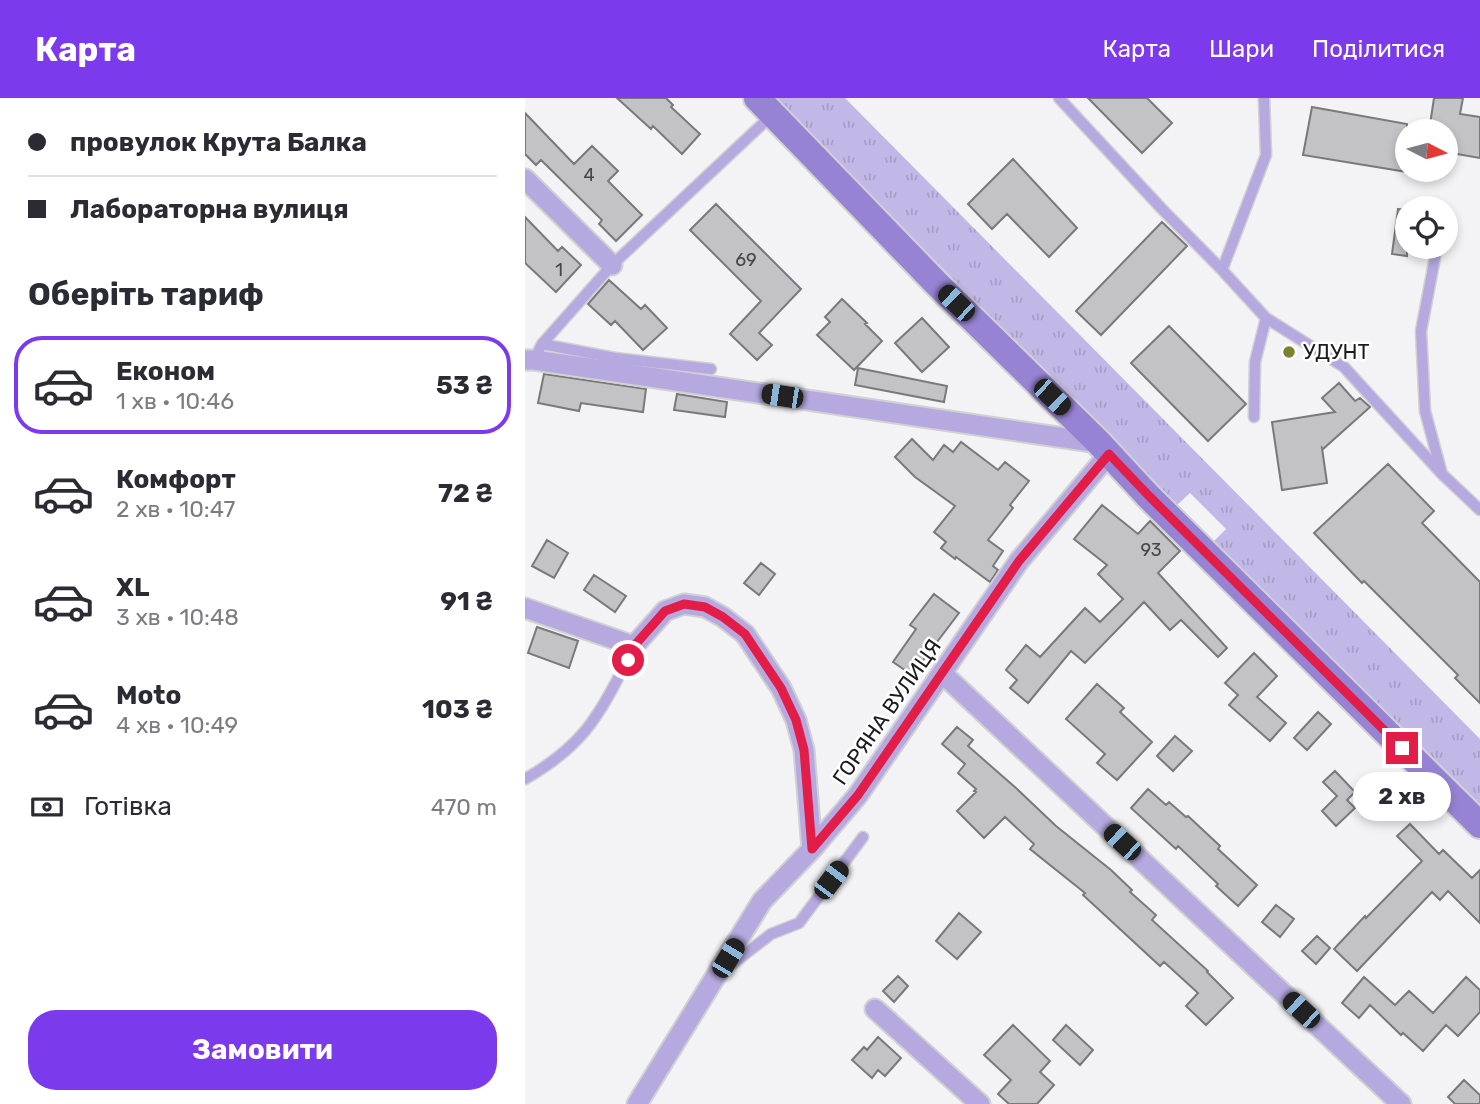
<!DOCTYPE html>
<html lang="uk">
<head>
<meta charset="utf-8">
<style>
  body { margin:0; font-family:Rubik,sans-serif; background:#f2f2f3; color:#2b2b33; height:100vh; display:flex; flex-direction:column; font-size:26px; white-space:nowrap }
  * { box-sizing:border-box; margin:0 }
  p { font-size:23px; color:#7c7c81 }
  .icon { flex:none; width:38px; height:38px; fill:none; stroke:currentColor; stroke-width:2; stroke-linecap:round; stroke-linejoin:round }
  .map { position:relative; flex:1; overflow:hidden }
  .sheet { display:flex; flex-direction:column; background:#fff; width:525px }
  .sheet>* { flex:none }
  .top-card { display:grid; align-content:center; height:154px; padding:0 28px; background:#fff }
  .needle { width:46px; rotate:96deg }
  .controls { position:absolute; left:870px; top:21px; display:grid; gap:14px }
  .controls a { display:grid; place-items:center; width:63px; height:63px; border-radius:50%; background:#fff; box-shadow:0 4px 10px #0003; font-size:35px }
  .end { position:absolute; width:32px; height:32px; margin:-16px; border:9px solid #e11d48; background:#fff; box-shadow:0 0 0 4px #fff }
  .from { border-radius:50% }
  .bubble { position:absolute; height:49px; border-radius:24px; background:#fff; box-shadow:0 4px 10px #0003; font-size:23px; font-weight:700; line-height:49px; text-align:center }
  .car { position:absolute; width:21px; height:42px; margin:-21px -10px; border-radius:9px; box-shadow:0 0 5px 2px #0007; background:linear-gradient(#222 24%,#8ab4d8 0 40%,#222 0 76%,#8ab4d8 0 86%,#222 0) }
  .top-card b { display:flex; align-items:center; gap:24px; height:66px; font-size:26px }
  .top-card b+b { border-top:2px solid #e1e1e2 }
  .top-card i { width:18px; height:18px; background:#2b2b33 }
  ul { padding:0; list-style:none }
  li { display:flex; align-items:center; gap:21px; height:98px; margin:0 14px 10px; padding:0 14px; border:4px solid transparent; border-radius:28px }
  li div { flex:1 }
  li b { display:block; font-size:26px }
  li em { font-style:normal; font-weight:700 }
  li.selected { border-color:#7c3aed }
  li>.icon { width:63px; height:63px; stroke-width:1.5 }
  h2 { padding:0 28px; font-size:32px; line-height:84px }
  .pay { display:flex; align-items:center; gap:18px; height:77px; padding:0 28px; font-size:26px }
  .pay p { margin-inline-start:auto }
  .action { display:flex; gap:14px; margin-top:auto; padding:14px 28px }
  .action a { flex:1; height:80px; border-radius:28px; background:#7c3aed; color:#fff; font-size:28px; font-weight:700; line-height:80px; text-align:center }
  header { display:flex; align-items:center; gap:42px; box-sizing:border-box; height:98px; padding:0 35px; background:#7c3aed; color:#fff }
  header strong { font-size:33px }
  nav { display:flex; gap:38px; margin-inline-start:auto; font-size:24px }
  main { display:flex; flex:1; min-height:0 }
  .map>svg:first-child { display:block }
  .grass { fill:url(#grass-tufts) }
  .building { fill:#c3c3c6; stroke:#79787b; stroke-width:2 }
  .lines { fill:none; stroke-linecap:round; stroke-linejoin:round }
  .lane-casing { stroke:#d1d0d2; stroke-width:13 }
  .street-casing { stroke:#d1d0d2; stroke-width:23 }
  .secondary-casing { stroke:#d1d0d2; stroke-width:30 }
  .lane { stroke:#b5a9df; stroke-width:10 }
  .street { stroke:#b5a9df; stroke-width:19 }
  .secondary { stroke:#9783d3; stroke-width:26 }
  .route { stroke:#e11d48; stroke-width:9 }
  .poi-dot { fill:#7a822e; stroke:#fff; stroke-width:2.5 }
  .labels { text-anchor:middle; stroke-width:5; stroke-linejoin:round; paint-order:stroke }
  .number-label { font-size:18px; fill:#464647 }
  .poi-label { font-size:21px; fill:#1c1c1d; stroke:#fff; text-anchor:start }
  .street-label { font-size:21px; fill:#1c1c1d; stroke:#fff }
</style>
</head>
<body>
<header>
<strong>Карта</strong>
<nav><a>Карта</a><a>Шари</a><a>Поділитися</a></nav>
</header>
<main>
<section class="sheet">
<div class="top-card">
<b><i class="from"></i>провулок Крута Балка</b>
<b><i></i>Лабораторна вулиця</b>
</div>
<h2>Оберіть тариф</h2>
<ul>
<li class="selected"><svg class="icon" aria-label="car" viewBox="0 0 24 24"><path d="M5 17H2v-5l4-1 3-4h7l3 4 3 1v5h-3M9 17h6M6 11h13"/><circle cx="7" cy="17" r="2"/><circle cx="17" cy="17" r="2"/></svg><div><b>Економ</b><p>1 хв · 10:46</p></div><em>53 ₴</em></li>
<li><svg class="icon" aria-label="car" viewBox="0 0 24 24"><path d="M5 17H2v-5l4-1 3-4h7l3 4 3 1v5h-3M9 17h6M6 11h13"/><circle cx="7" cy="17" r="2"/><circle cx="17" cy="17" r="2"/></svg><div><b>Комфорт</b><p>2 хв · 10:47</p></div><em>72 ₴</em></li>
<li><svg class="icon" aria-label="car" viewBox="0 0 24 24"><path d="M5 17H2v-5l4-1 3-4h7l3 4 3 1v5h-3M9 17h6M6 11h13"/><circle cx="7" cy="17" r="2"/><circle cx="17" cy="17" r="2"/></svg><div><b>XL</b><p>3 хв · 10:48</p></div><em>91 ₴</em></li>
<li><svg class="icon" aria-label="car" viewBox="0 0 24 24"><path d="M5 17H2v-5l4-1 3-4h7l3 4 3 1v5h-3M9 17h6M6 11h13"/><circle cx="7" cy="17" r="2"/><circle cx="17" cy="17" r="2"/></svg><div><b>Moto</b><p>4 хв · 10:49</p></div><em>103 ₴</em></li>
</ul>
<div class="pay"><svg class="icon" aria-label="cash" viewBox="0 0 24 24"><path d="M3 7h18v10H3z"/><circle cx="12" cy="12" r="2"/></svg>Готівка<p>470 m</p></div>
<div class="action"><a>Замовити</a></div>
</section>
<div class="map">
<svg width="955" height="1006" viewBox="0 0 955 1006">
  <defs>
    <pattern id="grass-tufts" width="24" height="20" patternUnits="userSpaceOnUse" patternTransform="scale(1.75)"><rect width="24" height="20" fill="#c2b8e8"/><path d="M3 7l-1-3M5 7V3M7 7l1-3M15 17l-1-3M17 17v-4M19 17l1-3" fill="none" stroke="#a69ec7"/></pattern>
  </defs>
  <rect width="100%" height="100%" fill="#f3f2f5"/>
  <!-- grass -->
  <path class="grass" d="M249 0H320L955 641V706L688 444 701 431 665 395 652 407Z"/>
  <!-- building -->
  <path class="building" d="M92 0H141L148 7 146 9 175 36 157 56 128 28 126 31Z
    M563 0H622L647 25 617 55Z
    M909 0H938L935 16 955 19V60L920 54V33H904Z
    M787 9 882 26V74L778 57Z
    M0 15 49 66 67 48 93 73 83 83 117 117 91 143 74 126 77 122 16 62 11 67 0 56Z
    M488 61 552 130 524 159 482 116 467 131 443 106Z
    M191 106 276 191 234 235 247 247 232 262 205 236 236 203 165 132Z
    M873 111 882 112V158L867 156Z
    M0 119 33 153 37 149 56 167 31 194 0 165Z
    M637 124 662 148 576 237 551 213Z
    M84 182 116 211 120 207 142 230 118 252 90 223 86 227 63 206Z
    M317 201 342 225 340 226 357 243 329 272 292 237 305 224 300 219Z
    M397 220 424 249 397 274 370 245Z
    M644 228 721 306 683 343 606 265Z
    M333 270 422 288 419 304 330 287Z
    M19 276 121 291 118 314 56 305 54 313 13 305Z
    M814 285 830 303 835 300 845 309 798 351 797 350 802 385 757 392 747 324 810 314 797 300Z
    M152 296 202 304 200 319 149 312Z
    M387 341 408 362 419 347 428 354 436 344 473 372 480 364 504 383 485 407 488 410 463 442 478 453 468 468 473 472 465 484 431 459 430 461 416 450 421 444 409 434 430 408 390 379 370 359Z
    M863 366 909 413 897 425 955 484V605L930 580 933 577 839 483 837 485 789 435Z
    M577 407 613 436 625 423 655 453 633 475 702 550 693 559 656 522 645 532 619 504 560 565 546 553 503 605 485 590 492 582 481 572 501 547 515 559 560 510 575 524 598 501 573 476 582 467 549 441Z
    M22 442 43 455 29 480 7 468Z
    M236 465 250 476 234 497 219 485Z
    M69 477 101 498 90 514 59 492Z
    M409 496 434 515 387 577 368 564 391 531 385 527Z
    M12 529 53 543 44 570 3 555Z
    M729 555 752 578 732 599 761 625 745 643 704 607 713 597 700 585Z
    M572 586 599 610 595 614 627 644 592 682 572 665 580 656 541 621Z
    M793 614 806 626 782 652 769 640Z
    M432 629 448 642 443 648 491 690 531 728 586 772 607 792 605 794 631 817 627 822 683 873 682 874 708 900 681 927 661 908 673 895 639 864 635 868 558 797 560 795 505 751 509 746 480 719 459 740 432 713 451 694 449 693 451 691 433 675 440 666 417 646Z
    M650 638 667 653 648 673 632 658Z
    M810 673 830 694 822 702 830 710 811 728 797 713 812 698 798 684Z
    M623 691 641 707 644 704 661 719 663 718 695 748 693 751 732 787 713 808 691 788 693 786 653 748 651 751 606 710Z
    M885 726 914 756 918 752 947 780 955 772V825L923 793 915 802 907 794 832 873 809 851 840 818 841 820 897 763 872 738Z
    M751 807 769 821 755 839 737 824Z
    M434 815 456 834 432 861 411 843Z
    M792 838 805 850 791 866 777 853Z
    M373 878 383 888 369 904 358 893Z
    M839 879 870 907 884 893 908 915 941 879 955 892V914L933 938 921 927 898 953 878 935 876 937 845 907 834 920 817 905Z
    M488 927 525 963 515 974 529 987 512 1006H484L473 996 486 982 459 957Z
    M541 927 568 952 555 967 528 942Z
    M353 939 376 960 360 978 353 972 347 980 327 962 339 949 342 952Z
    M939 982 955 997V1006H930L923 999Z"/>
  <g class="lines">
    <defs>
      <path id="lane" d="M534 0 637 111 697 172 741 220 819 269 917 376
        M912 149 896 233 900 313 917 376 955 412
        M697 172 741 57 739 0
        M17 246 90 260 186 271
        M9 262 17 246 87 167 247 17
        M729 319 730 264 741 220
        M0 681C21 669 44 652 60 633 79 610 96 575 109 548
        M202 870 246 836 274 825 338 739"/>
      <path id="street" d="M0 81 87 167
        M0 262H9L574 345
        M0 510 109 548 140 513 159 506 180 509 198 519 220 536 256 590 271 622 279 652 287 751
        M417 575 876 1006
        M350 911 455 1006
        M112 1006 237 803 287 751 333 697 494 463 584 356"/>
      <path id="secondary" d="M232 0 412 186 574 345 624 399 955 727"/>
    </defs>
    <!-- lane casing -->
    <use href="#lane" class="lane-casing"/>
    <!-- street casing -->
    <use href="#street" class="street-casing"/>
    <!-- secondary casing -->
    <use href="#secondary" class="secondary-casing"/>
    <!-- lane -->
    <use href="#lane" class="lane"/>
    <!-- street -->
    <use href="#street" class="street"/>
    <!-- secondary -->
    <use href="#secondary" class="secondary"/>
  </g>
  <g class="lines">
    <!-- route -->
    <path class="route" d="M103 562 109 548 140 513 159 506 180 509 198 519 220 536 256 590 271 622 279 652 287 751 333 697 494 463 584 356 624 398 877 650"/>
  </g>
  <!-- markers -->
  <circle class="poi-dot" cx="764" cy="254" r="7"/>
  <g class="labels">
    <!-- number labels -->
    <g class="number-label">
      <text x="64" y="83">4</text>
      <text x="221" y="168">69</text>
      <text x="34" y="178">1</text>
      <text x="626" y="458">93</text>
    </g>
    <!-- poi labels -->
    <g class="poi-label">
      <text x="778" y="261">УДУНТ</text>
    </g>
    <!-- street labels -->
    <g class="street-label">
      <text transform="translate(362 614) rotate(-55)" y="7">ГОРЯНА ВУЛИЦЯ</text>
    </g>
  </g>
</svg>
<div class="controls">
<a><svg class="needle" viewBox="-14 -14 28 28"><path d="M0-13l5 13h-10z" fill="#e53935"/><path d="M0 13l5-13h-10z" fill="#7c7c81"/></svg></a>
<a><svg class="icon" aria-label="locate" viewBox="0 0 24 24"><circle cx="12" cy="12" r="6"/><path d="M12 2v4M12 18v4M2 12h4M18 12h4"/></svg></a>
</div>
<i class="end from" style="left:103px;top:562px"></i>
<i class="end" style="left:877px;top:650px"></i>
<div class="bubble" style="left:828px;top:674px;width:98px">2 хв</div>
<i class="car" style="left:431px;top:205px;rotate:314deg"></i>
<i class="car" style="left:257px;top:298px;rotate:279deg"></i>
<i class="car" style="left:527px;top:299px;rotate:134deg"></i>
<i class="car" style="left:597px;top:744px;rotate:313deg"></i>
<i class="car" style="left:306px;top:782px;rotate:37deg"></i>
<i class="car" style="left:203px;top:860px;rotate:31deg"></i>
<i class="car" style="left:776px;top:912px;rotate:313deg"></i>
</div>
</main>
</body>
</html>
